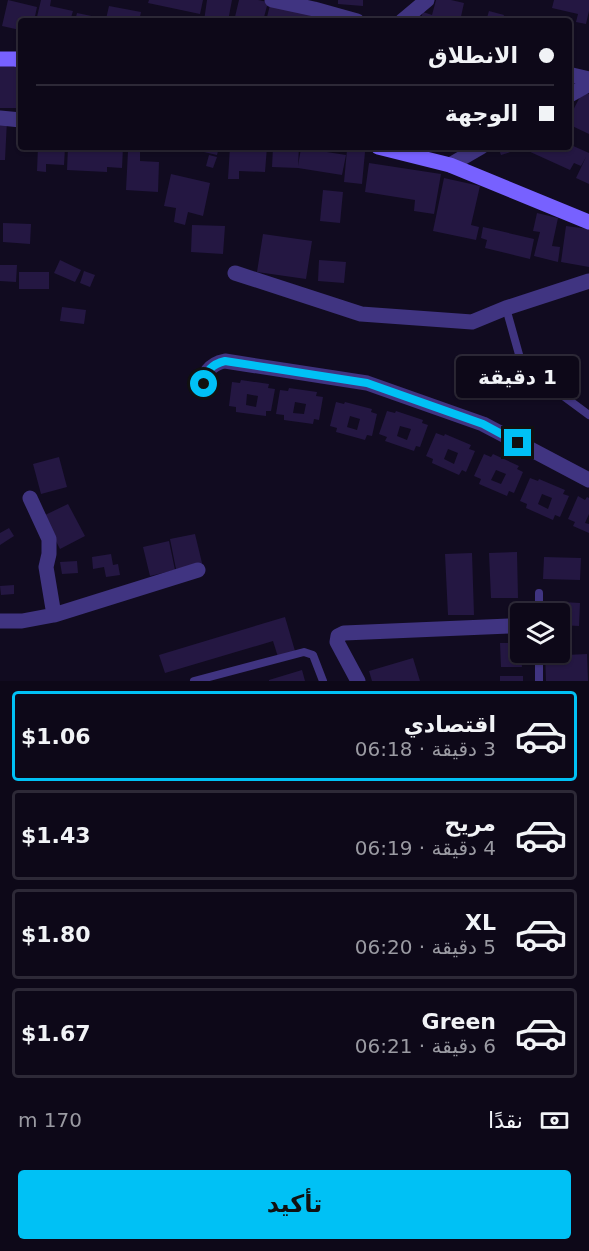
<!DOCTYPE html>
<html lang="ar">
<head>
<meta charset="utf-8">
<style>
  body { margin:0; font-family:"DejaVu Sans",Cairo,sans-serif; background:#1b1625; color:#f1f3f6; direction:rtl; height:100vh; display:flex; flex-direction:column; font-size:22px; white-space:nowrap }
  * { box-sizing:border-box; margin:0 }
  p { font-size:20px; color:#9a9aa2 }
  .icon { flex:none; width:33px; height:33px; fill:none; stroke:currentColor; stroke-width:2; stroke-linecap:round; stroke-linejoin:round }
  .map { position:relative; height:681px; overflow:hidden; direction:ltr }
  .sheet { display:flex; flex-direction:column; background:#0d0818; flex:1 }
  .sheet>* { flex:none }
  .top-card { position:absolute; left:18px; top:18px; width:554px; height:132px; border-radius:6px; box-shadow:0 2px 4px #0004,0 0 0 2px #2d2937; direction:rtl; display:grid; align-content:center; height:132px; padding:0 18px; background:#0d0818 }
  .fabs { position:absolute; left:510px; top:603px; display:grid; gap:12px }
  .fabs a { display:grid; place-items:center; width:60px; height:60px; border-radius:6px; background:#0d0818; box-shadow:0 2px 4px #0004,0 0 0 2px #2d2937; font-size:30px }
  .end { position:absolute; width:27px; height:27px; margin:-14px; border:8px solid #00c1f5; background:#111; box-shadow:0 0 0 3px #111 }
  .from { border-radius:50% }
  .bubble { position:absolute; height:42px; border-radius:6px; background:#0d0818; box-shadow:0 2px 4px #0004,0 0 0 2px #2d2937; font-size:20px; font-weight:700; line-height:42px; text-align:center; direction:rtl }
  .top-card b { display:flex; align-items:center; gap:21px; height:57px; font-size:22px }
  .top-card b+b { border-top:2px solid #2d2937 }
  .top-card i { width:15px; height:15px; background:#f1f3f6 }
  ul { padding:10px 0 0; list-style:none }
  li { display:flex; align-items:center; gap:18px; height:90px; margin:0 12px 9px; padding:0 6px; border:3px solid #2d2937; border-radius:6px }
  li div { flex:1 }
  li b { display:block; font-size:22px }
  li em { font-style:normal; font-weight:700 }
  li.current { border-color:#00c1f5 }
  li>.icon { width:54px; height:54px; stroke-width:1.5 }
  .pay { display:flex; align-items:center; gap:15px; height:66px; padding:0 18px; font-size:22px }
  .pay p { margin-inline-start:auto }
  .primary-button { display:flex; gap:12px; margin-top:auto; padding:12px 18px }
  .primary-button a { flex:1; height:69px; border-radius:6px; background:#00c1f5; color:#111; font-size:24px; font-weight:700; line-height:69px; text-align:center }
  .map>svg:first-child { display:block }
  .building { fill:#241742; fill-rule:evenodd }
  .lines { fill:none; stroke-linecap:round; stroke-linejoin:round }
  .service { stroke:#403481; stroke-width:8 }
  .minor { stroke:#403481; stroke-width:15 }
  .secondary { stroke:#7761ff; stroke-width:15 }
  .route { stroke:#00c1f5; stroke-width:8 }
</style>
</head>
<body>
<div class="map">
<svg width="589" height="681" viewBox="0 0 589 681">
  <rect width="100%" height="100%" fill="#110b20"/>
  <!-- building -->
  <path class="building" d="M8 0 37 7 34 21H21L20 30 2 26Z
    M41 0H51L50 6 73 11 70 21H36Z
    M149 0H203L200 14 148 3Z
    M207 0H232L228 21H204Z
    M239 0H258L268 2 263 21H234Z
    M338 0H363V6L338 4Z
    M436 0H451L464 3 460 21H420L423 12 432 15Z
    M554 0H589V11L586 24 576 22 578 14 552 8Z
    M270 5 323 14 322 21H266Z
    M109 6 141 12 139 21H75L77 13 106 19Z
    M489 11 504 15 502 21H486Z
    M0 62H21V108H0Z
    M583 91 589 94V134L568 124V120Z
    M0 120H7L5 160H0Z
    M568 135 574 138 571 145 589 153V184L576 178 586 157 581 166 574 163 570 170 526 150 528 147H568Z
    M38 147H65L64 165 46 164V172L37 171Z
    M68 147H123L122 168 107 167V172L67 170Z
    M196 147H219L217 155 195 150Z
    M230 147H267L265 172 239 171V179H228Z
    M273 147H299L298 166 301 148 346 155 342 175 298 168 272 167Z
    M498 147H516L517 150 501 155Z
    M347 150 365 152 362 184 344 182Z
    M128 151 140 152V161L159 162 158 192 126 190Z
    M209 155 217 157 213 168 206 166Z
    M369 163 441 174 434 214 414 211 415 200 365 192Z
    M171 174 210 183 203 216 188 212 185 225 174 222 176 208 164 206Z
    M444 178 480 186 471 225 479 227 476 240 433 231Z
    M323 190 343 192 340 223 320 221Z
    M537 213 558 218 552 246 560 247 558 262 534 256 540 232 533 231Z
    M3 223 31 224 30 244 3 242Z
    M192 225 225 226 223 254 191 252Z
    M566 226 589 229V267L561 262Z
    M483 227 534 239 530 259 485 248 487 240 481 238Z
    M263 234 312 241 306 279 257 272Z
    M60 260 81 270 75 282 54 273Z
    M319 260 346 262 344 283 318 281Z
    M0 265H17L16 282 0 281Z
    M84 271 95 275 90 287 80 283Z
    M19 272H49V289H19Z
    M62 307 86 310 84 324 60 321Z
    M241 380 269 384 268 388 275 389 271 411H266V416L236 412V407L229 406 232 382 240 383ZM247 394 258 396 256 407 246 405Z
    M289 388 317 392 316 396 323 397 319 420 314 419 313 424 284 420V415L276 414 280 390 288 391ZM295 402 306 404 304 414 293 413Z
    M336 402 344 404 345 402 372 409 371 412 377 414 372 436 367 435 365 440 336 432 337 428 330 426ZM350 416 360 419 357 430 347 427Z
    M387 411 395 413 396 411 423 420 422 423 428 425 420 447 416 446 414 451 385 441 387 437 379 434ZM400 426 411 429 407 440 397 436Z
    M436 433 444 436 445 434 471 445 469 449 475 451 466 472 462 470 459 475 432 463 433 459 426 456ZM448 449 458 453 454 464 444 459Z
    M484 454 491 457 493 454 519 466 517 469 523 472 514 493 509 491 507 496 479 484 481 479 474 476ZM496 470 506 474 501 484 491 480Z
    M59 457 67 487 41 494 33 464Z
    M530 478 538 481 539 479 565 490 563 494 569 496 560 517 555 515 553 520 526 508 527 504 520 501ZM542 494 552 498 548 509 538 504Z
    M578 496 585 500 587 497 589 498V514L585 523 589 524V533L573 526 575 522 568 519Z
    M68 504 85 536 60 549 43 516Z
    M9 528 14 536 0 545V533Z
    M195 534 202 563 176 569 170 539Z
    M169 541 175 570 150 576 143 547Z
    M517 552 518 598H491L489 553Z
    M472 553 474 615H448L445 554Z
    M111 554 113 565 118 564 120 575 106 577 104 567 93 569 92 557Z
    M544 557 581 558 580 580 543 579Z
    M77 561 78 573 62 574 60 562Z
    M14 585V594L1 595 0 586Z
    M562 602 580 603 579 626 561 625Z
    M285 617 295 651 278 657 273 641 165 673 159 655Z
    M500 643H520L522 667H501Z
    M566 652V655L587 654 588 681H546L545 653Z
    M413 658 420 681H372L369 671Z
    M302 670 305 681H269V680Z
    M500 676H523V681H500Z"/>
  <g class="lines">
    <!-- service -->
    <path class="service" d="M506 308 520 358 547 384 589 415
      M539 593V614
      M539 652V681
      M194 681 304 652 313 655 323 681"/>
    <!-- minor -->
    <path class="minor" d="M272 0 314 9 357 21
      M402 21 427 0
      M568 74 589 79
      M568 96 589 84
      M0 118 21 120
      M450 165 481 147
      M235 273 361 314 472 322 506 308 589 281
      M205 389C202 374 210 364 225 361L367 383 483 424 589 480
      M30 498 49 539V554L46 567 54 615
      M0 621H22L54 615 198 570
      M358 681 337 642 338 636 344 633 509 626"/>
    <!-- secondary -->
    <path class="secondary" d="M0 59H15L21 60
      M378 147 450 165 589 222"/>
  </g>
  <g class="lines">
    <!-- route -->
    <path class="route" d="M204 384C205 371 212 364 225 361L367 383 483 424 518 443"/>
  </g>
</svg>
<div class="fabs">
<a><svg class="icon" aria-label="layers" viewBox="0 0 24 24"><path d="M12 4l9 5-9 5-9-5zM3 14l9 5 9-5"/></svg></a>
</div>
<i class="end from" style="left:204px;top:384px"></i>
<i class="end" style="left:518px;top:443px"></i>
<div class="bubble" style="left:456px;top:356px;width:123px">1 دقيقة</div>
<div class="top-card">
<b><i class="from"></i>الانطلاق</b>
<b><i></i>الوجهة</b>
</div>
</div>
<section class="sheet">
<ul>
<li class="current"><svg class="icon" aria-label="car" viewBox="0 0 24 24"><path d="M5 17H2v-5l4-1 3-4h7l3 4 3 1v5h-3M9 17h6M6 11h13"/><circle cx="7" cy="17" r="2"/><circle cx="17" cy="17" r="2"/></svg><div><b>اقتصادي</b><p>3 دقيقة · 06:18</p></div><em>$1.06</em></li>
<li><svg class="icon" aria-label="car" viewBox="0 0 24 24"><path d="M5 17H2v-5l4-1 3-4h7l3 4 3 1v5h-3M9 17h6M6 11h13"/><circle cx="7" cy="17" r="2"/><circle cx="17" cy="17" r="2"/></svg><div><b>مريح</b><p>4 دقيقة · 06:19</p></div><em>$1.43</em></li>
<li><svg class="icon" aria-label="car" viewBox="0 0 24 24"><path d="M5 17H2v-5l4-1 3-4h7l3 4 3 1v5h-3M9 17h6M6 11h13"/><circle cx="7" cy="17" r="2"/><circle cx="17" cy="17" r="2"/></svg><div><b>XL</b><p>5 دقيقة · 06:20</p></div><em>$1.80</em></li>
<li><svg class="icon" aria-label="car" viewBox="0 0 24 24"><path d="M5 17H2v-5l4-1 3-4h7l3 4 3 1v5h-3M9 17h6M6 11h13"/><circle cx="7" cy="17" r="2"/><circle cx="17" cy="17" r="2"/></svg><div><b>Green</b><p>6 دقيقة · 06:21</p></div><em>$1.67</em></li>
</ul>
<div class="pay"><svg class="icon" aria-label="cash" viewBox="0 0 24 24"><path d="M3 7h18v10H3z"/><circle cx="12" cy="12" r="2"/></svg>نقدًا<p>170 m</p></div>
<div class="primary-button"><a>تأكيد</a></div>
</section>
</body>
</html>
